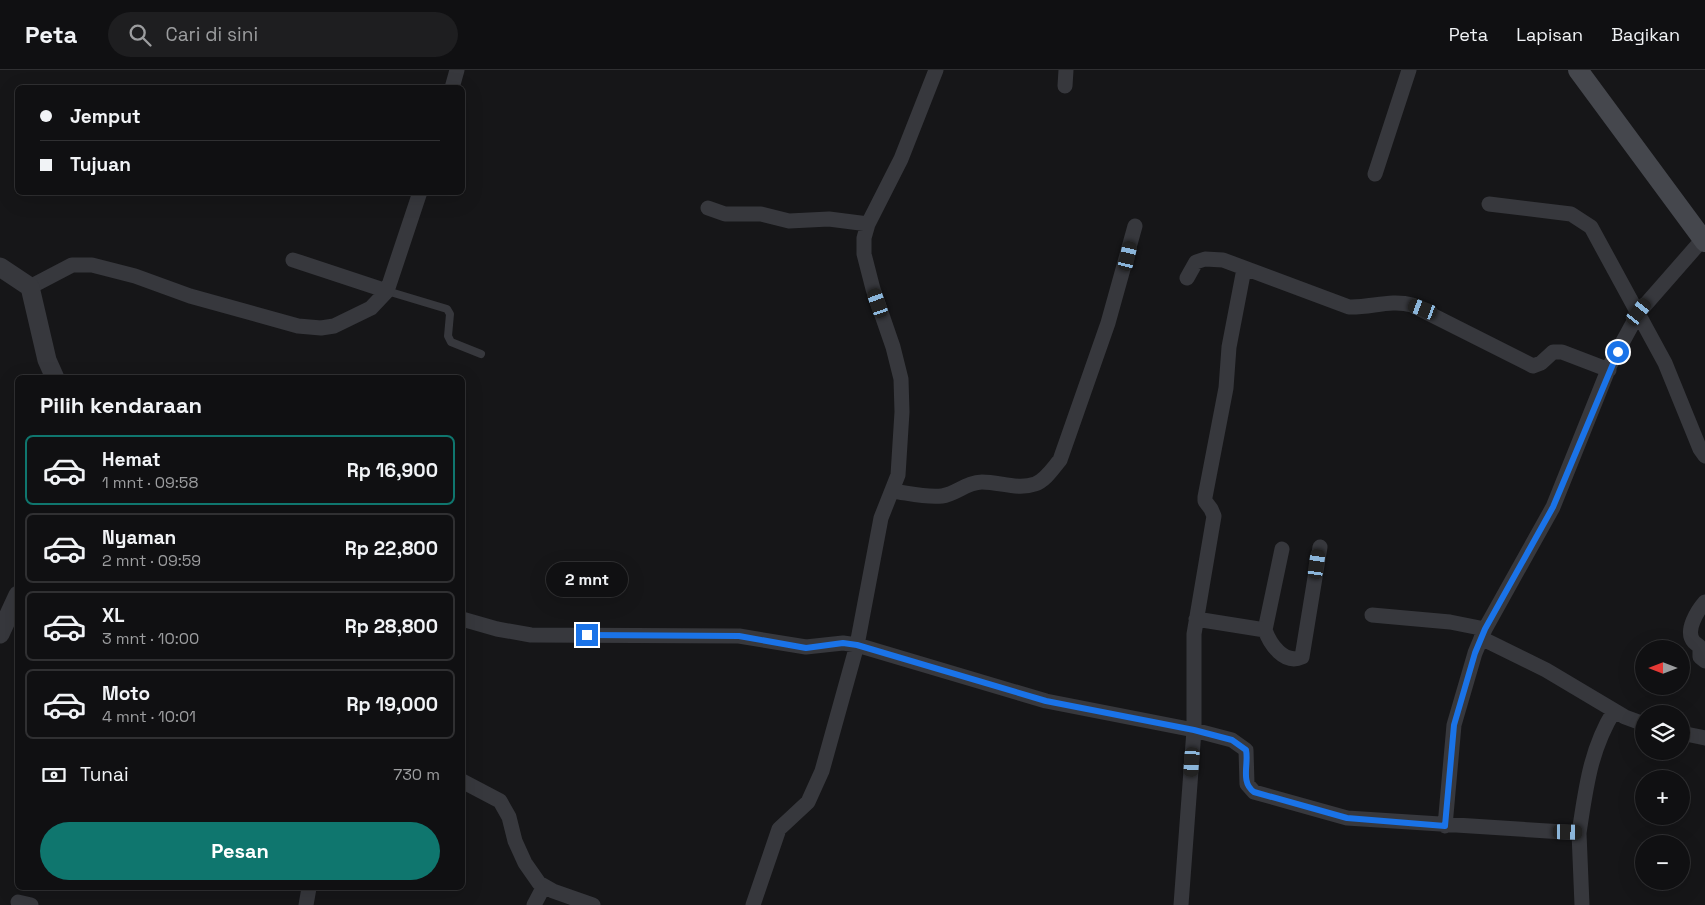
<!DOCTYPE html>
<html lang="id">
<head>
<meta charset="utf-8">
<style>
  body { margin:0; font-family:"Space Grotesk",sans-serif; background:#1e1e20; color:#f1f3f6; height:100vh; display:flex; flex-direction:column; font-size:19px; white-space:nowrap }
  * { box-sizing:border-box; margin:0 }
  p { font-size:16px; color:#9c9d9f }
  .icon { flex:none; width:28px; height:28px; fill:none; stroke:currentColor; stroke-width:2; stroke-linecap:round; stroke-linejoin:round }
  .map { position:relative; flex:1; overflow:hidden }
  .panel { position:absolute; left:15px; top:305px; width:450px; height:515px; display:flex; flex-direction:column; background:#101012; border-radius:8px; box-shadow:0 5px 20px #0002,0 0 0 1px #303032 }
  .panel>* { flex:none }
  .top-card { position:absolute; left:15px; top:15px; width:450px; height:110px; border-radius:8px; box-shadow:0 5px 20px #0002,0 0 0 1px #303032; display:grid; align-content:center; height:110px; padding:0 25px; background:#101012 }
  .needle { width:32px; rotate:270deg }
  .buttons { position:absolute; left:1635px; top:570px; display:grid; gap:10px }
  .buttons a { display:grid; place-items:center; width:55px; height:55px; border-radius:50%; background:#101012; box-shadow:0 5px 20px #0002,0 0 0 1px #303032; font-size:25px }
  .end { position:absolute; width:22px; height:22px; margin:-11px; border:6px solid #1a73e8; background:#fff; box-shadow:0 0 0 2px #fff }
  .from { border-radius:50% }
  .bubble { position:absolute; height:35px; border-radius:18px; background:#101012; box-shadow:0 5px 20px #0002,0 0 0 1px #303032; font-size:16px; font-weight:700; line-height:35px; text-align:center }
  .car { position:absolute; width:15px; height:30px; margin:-15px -8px; border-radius:6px; box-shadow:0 0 4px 1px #0007; background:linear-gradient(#222 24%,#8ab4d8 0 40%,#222 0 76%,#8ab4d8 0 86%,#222 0) }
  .top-card b { display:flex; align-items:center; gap:18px; height:48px; font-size:19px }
  .top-card b+b { border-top:1px solid #303032 }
  .top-card i { width:12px; height:12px; background:#f1f3f6 }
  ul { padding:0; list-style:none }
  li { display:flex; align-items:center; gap:15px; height:70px; margin:0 10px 8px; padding:0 15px; border:2px solid #303032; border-radius:8px }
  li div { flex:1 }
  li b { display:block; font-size:19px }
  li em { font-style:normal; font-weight:700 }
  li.current { border-color:#0f766e }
  li>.icon { width:45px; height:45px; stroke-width:1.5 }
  h2 { padding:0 25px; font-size:22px; line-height:60px }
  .pay { display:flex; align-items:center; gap:12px; height:55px; padding:0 25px; font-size:19px }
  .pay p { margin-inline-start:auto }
  .cta { display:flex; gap:10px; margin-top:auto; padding:10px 25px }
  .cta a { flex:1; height:58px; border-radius:30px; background:#0f766e; color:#fff; font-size:20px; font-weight:700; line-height:58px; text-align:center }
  header { display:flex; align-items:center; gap:30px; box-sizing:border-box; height:70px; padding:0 25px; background:#101012; border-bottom:1px solid #303032 }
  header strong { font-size:24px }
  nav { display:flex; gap:28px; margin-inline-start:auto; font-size:18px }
  .search { width:350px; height:45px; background:#1e1e20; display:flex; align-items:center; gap:12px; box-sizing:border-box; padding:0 18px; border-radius:28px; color:#9c9d9f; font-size:19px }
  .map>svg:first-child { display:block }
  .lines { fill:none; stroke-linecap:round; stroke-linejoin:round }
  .service { stroke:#37383d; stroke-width:8 }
  .minor { stroke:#37383d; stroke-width:15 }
  .tertiary { stroke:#37383d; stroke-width:19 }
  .secondary { stroke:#45474d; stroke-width:20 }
  .route { stroke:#1a73e8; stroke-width:6 }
</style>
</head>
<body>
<header>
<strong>Peta</strong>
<div class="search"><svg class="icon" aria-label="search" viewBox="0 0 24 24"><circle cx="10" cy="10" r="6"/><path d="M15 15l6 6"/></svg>Cari di sini</div>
<nav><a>Peta</a><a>Lapisan</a><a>Bagikan</a></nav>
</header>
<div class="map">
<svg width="1705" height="835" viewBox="0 0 1705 835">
  <rect width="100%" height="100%" fill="#161618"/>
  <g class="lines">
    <!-- service -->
    <path class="service" d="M387 221 447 239 450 244 448 266 451 272 481 284"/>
    <!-- minor -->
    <path class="minor" d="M1065 16 1066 0
      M452 18 457 0
      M1375 104 1409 0
      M1489 134 1571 144 1591 157 1665 293 1700 379 1705 386
      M708 138 725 144H761L789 151 829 149 868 154
      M293 190 387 221
      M1187 208 1196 192 1205 189 1223 190 1349 237C1370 238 1391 229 1412 235L1533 296 1541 293 1553 282H1562L1609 300
      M30 217 72 195H92L135 206 190 226 298 256 321 258 334 256 371 238 387 221 420 122
      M892 421C908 423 926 428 942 426 956 424 967 412 982 412 1000 412 1018 420 1035 414 1046 410 1053 398 1060 390L1108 253 1135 156
      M1705 532C1698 540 1684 561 1694 572 1696 574 1698 575 1700 577V587L1705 591
      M1372 545 1450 552 1485 559
      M462 549 497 559 531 565 739 566 806 577 843 573 857 575 1046 631 1194 660 1232 670 1246 680 1247 714 1254 722 1347 748 1579 763 1582 835
      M1196 549 1265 560 1282 479
      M1265 560C1270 574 1284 595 1302 587L1320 477
      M1481 568 1546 600 1625 647 1644 654
      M1681 663 1705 668
      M462 711 500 731 509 747 515 771 525 793 539 813 553 821 593 835
      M1445 756 1454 655 1475 583 1485 559 1553 437 1610 295 1639 242 1703 169
      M1579 763C1586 718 1590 680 1614 641
      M18 832 31 835
      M306 835 309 818
      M534 835 544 816
      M753 835 779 759 808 732 822 701 857 575 881 448 898 405 902 342 901 309 893 277 873 219 864 184V168L868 154 901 89 936 0
      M1181 835 1194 660V564L1214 446 1211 439 1205 431V427L1226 318 1229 277 1244 199"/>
    <!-- tertiary -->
    <path class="tertiary" d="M0 197 30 217 47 290 55 308
      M0 564 18 525"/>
    <!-- secondary -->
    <path class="secondary" d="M1578 0 1705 172"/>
  </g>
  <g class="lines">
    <!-- route -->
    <path class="route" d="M587 565 739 566 806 578 843 573 857 575 1046 631 1194 660 1232 670 1246 680C1249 694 1240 712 1254 722L1347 748 1445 756 1454 655 1475 583 1485 559 1553 437 1618 282"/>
  </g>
</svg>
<div class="buttons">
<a><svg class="needle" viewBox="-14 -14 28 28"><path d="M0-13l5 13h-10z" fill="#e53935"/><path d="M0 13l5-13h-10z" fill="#9c9d9f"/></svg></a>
<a><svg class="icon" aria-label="layers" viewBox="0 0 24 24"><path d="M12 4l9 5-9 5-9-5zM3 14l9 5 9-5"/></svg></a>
<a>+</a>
<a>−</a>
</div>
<i class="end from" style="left:1618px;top:282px"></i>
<i class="end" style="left:587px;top:565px"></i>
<div class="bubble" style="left:546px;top:492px;width:82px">2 mnt</div>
<i class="car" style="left:1128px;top:186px;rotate:13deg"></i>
<i class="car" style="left:878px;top:233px;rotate:341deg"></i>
<i class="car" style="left:1423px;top:239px;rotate:291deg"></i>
<i class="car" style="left:1639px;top:242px;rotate:38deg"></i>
<i class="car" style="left:1317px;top:494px;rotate:8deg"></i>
<i class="car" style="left:1192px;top:692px;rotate:184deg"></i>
<i class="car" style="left:1568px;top:762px;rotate:91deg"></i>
<div class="top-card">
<b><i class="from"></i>Jemput</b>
<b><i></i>Tujuan</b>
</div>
<section class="panel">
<h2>Pilih kendaraan</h2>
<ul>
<li class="current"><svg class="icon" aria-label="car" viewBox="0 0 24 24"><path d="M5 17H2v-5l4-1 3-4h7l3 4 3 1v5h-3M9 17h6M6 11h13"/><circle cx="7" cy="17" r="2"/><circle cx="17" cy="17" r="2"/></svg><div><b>Hemat</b><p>1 mnt · 09:58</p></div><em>Rp 16,900</em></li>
<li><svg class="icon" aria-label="car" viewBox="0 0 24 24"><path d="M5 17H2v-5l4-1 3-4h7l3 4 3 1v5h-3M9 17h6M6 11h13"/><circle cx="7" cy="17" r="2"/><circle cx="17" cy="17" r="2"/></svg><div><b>Nyaman</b><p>2 mnt · 09:59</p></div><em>Rp 22,800</em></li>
<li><svg class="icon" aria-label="car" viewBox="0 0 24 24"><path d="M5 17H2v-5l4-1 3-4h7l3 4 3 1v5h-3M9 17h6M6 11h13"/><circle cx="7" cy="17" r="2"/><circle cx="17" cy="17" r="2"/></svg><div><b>XL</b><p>3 mnt · 10:00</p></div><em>Rp 28,800</em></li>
<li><svg class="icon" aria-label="car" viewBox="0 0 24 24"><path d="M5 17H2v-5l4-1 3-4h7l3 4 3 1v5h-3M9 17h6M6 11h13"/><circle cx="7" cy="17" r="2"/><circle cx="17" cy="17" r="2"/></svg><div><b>Moto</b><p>4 mnt · 10:01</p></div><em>Rp 19,000</em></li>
</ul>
<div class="pay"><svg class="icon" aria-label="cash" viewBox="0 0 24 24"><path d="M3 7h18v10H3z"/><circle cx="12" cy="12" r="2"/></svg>Tunai<p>730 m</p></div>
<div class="cta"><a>Pesan</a></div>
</section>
</div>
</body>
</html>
